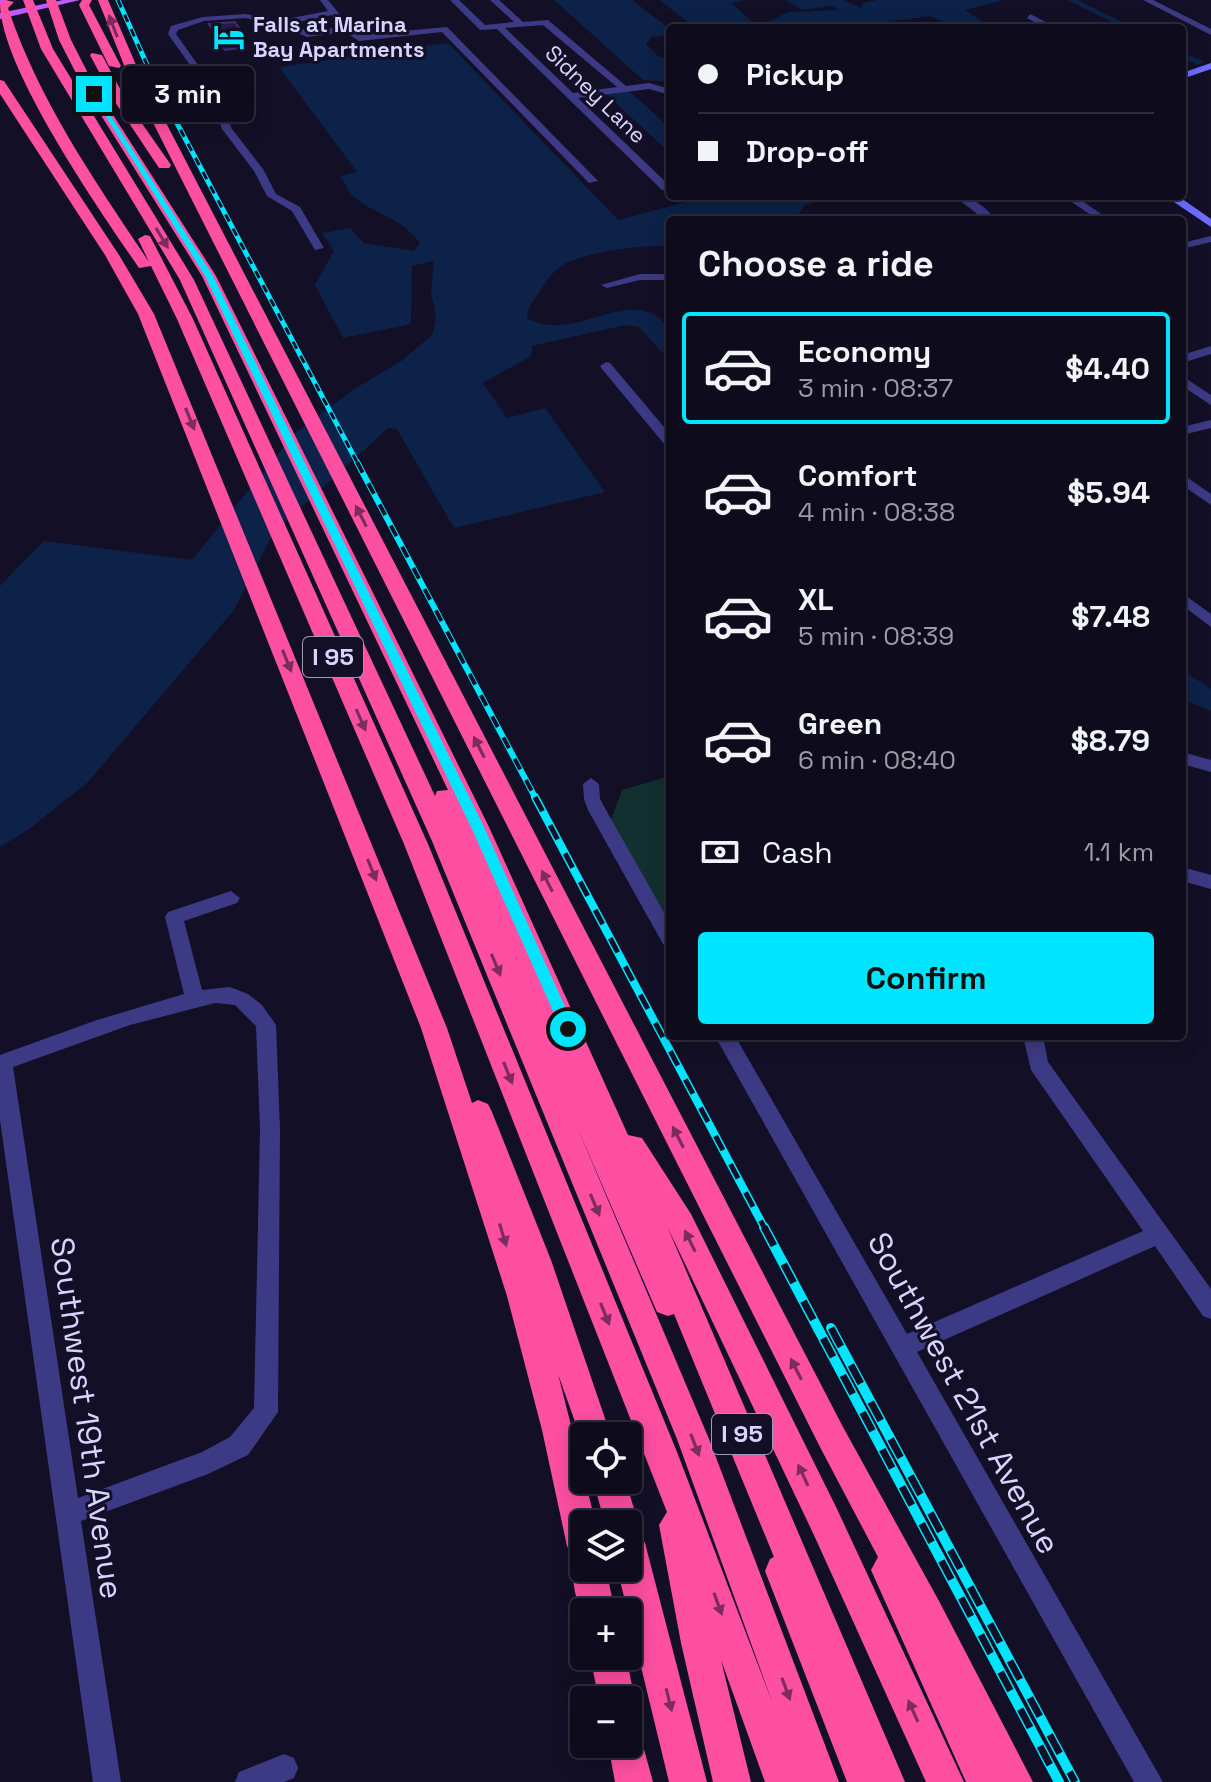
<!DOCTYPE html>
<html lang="en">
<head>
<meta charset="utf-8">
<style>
  body { margin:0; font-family:"Space Grotesk",sans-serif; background:#171425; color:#f1f3f6; height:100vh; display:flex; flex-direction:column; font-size:30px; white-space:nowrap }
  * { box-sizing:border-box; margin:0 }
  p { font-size:26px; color:#9b9ba3 }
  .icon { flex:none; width:44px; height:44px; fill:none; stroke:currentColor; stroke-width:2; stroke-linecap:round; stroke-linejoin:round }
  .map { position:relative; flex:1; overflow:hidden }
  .panel { position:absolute; left:666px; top:216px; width:520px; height:824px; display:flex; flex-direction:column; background:#0e0b1c; border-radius:8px; box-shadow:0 4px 20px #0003,0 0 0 2px #2e2b3b }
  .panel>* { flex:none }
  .banner { position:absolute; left:666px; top:24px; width:520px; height:176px; border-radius:8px; box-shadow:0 4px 20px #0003,0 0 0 2px #2e2b3b; display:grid; align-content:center; height:176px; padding:0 32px; background:#0e0b1c }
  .buttons { position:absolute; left:570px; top:1422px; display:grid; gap:16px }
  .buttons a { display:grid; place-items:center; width:72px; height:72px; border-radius:8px; background:#0e0b1c; box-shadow:0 4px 20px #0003,0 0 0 2px #2e2b3b; font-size:40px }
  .end { position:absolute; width:36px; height:36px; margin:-18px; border:10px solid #00e5ff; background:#111; box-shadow:0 0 0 4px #111 }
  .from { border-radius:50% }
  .bubble { position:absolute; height:56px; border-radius:8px; background:#0e0b1c; box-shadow:0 4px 20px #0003,0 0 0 2px #2e2b3b; font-size:26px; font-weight:700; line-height:56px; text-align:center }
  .banner b { display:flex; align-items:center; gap:28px; height:76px; font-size:30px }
  .banner b+b { border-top:2px solid #2e2b3b }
  .banner i { width:20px; height:20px; background:#f1f3f6 }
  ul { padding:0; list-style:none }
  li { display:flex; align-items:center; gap:24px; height:112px; margin:0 16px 12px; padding:0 16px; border:4px solid transparent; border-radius:8px }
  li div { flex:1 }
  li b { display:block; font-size:30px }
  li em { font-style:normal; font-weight:700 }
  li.current { border-color:#00e5ff }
  li>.icon { width:72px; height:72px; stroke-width:1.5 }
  h2 { padding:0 32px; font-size:36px; line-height:96px }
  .pay { display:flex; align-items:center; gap:20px; height:88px; padding:0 32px; font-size:30px }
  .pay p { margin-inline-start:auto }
  .primary-button { display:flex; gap:16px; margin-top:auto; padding:16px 32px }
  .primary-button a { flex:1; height:92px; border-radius:8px; background:#00e5ff; color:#111; font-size:32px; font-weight:700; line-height:92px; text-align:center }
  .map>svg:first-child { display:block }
  .green { fill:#12302f }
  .water { fill:#0c2248 }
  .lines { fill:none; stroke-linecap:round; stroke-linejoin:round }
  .canal { fill:#0c2248; fill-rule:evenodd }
  .building { fill:#241b47; stroke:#3b2d73; stroke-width:2 }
  .street { fill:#3d3a85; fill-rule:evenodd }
  .secondary { fill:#6f6bff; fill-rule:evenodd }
  .primary { fill:#c25bff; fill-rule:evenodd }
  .highway { fill:#ff4fa3; fill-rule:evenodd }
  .rail-far3-casing { stroke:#00e5ff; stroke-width:5 }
  .rail-far2-casing { stroke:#00e5ff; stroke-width:6 }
  .rail-far1-casing { stroke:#00e5ff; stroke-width:8 }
  .rail-casing { stroke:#00e5ff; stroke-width:10 }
  .rail-far3 { stroke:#130f26; stroke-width:3; stroke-dasharray:8; stroke-linecap:butt }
  .rail-far2 { stroke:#130f26; stroke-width:4; stroke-dasharray:12; stroke-linecap:butt }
  .rail-far1 { stroke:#130f26; stroke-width:5; stroke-dasharray:16; stroke-linecap:butt }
  .rail { stroke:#130f26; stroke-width:7; stroke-dasharray:21; stroke-linecap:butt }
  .oneway { fill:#7d2c5e }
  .route { fill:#00e5ff }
  .labels { text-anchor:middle; stroke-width:6; stroke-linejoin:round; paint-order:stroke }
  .far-poi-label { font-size:22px; font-weight:bold; fill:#d9d4ff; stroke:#130f26; text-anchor:start }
  .far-street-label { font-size:22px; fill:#d9d4ff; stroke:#130f26 }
  .shield { fill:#130f26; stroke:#9e99be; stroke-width:2 }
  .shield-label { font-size:24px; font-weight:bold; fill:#d9d4ff }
  .near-street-label { font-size:32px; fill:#d9d4ff; stroke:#130f26 }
</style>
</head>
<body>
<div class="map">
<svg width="1211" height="1782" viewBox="0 0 1211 1782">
  <rect width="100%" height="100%" fill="#130f26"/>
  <!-- green -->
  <path class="green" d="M670 776V925L611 820 622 790Z"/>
  <!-- water -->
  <path class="water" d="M554 0H632L670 29V35L652 37 646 44 657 55 670 61V82L643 80Z
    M659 0H746L731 3 758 27 788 12 838 10 832 6 802 10 785 0H844L861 8 863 3 877 0H1004L965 10 992 28H956L930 16 845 28H696Z
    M448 43 618 220 709 196H829L828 199 805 205 794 220H670V246C642 245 583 251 560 267 552 273 546 282 540 291 534 300 527 307 527 318 569 342 616 297 651 313 659 316 664 323 670 330V361L639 327 625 325 532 346 531 356 483 383 507 418 545 408 605 492 454 528 397 429 388 428 274 532 234 610 88 782 29 829 0 847V586L44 541 192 560 294 434 354 389 400 362 432 335 436 318 431 291 434 261 412 266 411 324 343 338 315 285 334 251 322 233 350 228 364 243 414 251 420 243C399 216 378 216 355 198 349 193 345 183 340 176L357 172 279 67Z
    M628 90 670 128V153L606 94Z
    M1182 670 1211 689V711L1182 699Z"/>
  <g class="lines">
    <!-- canal -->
    <path class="canal" d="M1068 0H1078L1134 28H1124Z
      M1182 52 1203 61 1204 63 1197 65 1182 57Z"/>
  </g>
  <!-- building -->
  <path class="building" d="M235 22 244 35 239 36 246 47 225 50 209 24Z"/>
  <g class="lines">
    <!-- street -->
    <path class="street" d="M320 0H328L355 33 360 35 447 27 598 181 589 183 442 32 359 41 345 32 307 37 276 24 245 18 204 21 178 30 176 34 215 89 232 129 263 169 276 194 300 207 324 248 315 250 292 211 267 196 254 171 222 129 207 89 168 34 171 26 203 17 245 14 281 20 328 11ZM332 15 341 27 308 31 289 24Z
      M450 0H459L485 25 514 22 490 0H499L523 22 548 20 626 86 649 83 670 89V95L649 89 578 98 670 186V190H662L497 29 480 30ZM543 25 617 87 573 93 505 28Z
      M1143 0H1153L1211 29V35Z
      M1030 14 1054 26 1055 28H1045L1027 18Z
      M954 196C972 196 985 206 996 220H985Z
      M1063 196H1075L1110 220H1098Z
      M1211 236V242L1182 249V243Z
      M640 274H670V280H640L607 288 601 285Z
      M1211 346V354L1182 363V355Z
      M606 362 610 363 670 434V446L665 445 602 369 600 366Z
      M1182 376 1211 395V405L1182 386Z
      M1211 420V428L1182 435V427Z
      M1182 474 1211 494V505L1182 485Z
      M1182 593 1211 614V627L1182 605Z
      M1182 752 1211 760V772L1182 764Z
      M591 778 599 784 600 799 606 810 670 923V946L663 944 588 810 584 799 583 784Z
      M1182 867 1211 875V889L1182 881Z
      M231 891 240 898 237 903 184 921 202 990 230 987 248 994 262 1005 276 1025 280 1129 278 1412 248 1455 208 1474 81 1521 121 1782H93L0 1120V1055L97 1020 184 994 165 917 168 912ZM215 1003 235 1005 256 1026 260 1129 254 1408 230 1437 202 1452 78 1498 13 1067 130 1025Z
      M715 1036H735L907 1334 1143 1231 1031 1070 1023 1036H1043L1048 1062 1211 1289V1319L1203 1316 1155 1246 917 1352 1163 1782H1134Z
      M284 1754 294 1758 298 1768 294 1778 284 1782H235L239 1772Z"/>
    <!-- secondary -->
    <path class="secondary" d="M1211 63V69L1182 79V73Z
      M1165 196H1178L1211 219V227Z"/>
    <!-- primary -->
    <path class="primary" d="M0 0H8L0 4Z
      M63 0H80L0 19V13Z"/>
    <!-- highway -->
    <path class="highway" d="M5 0 14 2 8 8C39 101 95 181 149 262L138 239 145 235 150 236 193 319 428 844 677 1452 773 1704 677 1439 432 841 180 280 41 49 23 0H33L53 49 194 280 435 796 437 791 448 790 202 276 82 85 59 40 46 0H56L71 40 94 85 216 276 489 827 628 1135 642 1138 691 1214 837 1509 964 1782H926L813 1533 667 1226 905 1782H847L765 1571 770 1559 774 1557 674 1314 668 1316 657 1312 575 1122 709 1439 839 1782H765L721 1660 751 1782H713L681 1643 659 1525 667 1512 404 844 177 319 151 266 139 268C101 212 0 68 0 3Z
      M82 0H92L89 5 121 66 119 68 109 66 79 5Z
      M98 0H108L136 65 843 1427 939 1601 1033 1782H966L871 1570 878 1557 821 1449 124 65Z
      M92 53 102 55 127 102 171 165 169 168H159L115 102 90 55Z
      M0 80 4 81 119 255 154 314 447 1028 472 1103 478 1100 488 1104 492 1112 551 1260 611 1436H584V1447L558 1374 596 1524H584V1568H606L615 1612H584V1620C577 1604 569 1576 575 1559L567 1546 542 1430 507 1296 421 1028 138 314 105 255 0 94Z
      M593 1480H625L639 1524 636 1530 645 1543 707 1782H669L617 1568H628V1524H605Z
      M590 1656H626L635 1700 630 1713 628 1700H599Z
      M628 1726 639 1731 653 1782H615L608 1744H628Z"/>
    <defs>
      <path id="rail-far3" d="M118 0 153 78 358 464"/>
      <path id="rail-far2" d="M357 462 536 799"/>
      <path id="rail-far1" d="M535 797 765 1229"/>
      <path id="rail" d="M764 1227 1059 1782
        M831 1328 1075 1782"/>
    </defs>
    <!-- rail-far3 casing -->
    <use href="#rail-far3" class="rail-far3-casing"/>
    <!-- rail-far2 casing -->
    <use href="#rail-far2" class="rail-far2-casing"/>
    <!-- rail-far1 casing -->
    <use href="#rail-far1" class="rail-far1-casing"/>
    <!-- rail casing -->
    <use href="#rail" class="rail-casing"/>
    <!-- rail-far3 -->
    <use href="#rail-far3" class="rail-far3"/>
    <!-- rail-far2 -->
    <use href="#rail-far2" class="rail-far2"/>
    <!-- rail-far1 -->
    <use href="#rail-far1" class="rail-far1"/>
    <!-- rail -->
    <use href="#rail" class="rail"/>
  </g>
  <!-- one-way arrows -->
  <defs><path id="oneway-solid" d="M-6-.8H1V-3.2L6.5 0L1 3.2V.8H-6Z" transform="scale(2)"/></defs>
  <g class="oneway">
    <use href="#oneway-solid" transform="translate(113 26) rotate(-111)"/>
    <use href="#oneway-solid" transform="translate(162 238) rotate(59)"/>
    <use href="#oneway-solid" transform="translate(190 419) rotate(68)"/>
    <use href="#oneway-solid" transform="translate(361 516) rotate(-117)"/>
    <use href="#oneway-solid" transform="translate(287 661) rotate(68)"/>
    <use href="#oneway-solid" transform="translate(361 720) rotate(66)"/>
    <use href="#oneway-solid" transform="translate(479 747) rotate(-117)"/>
    <use href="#oneway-solid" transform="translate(372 870) rotate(68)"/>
    <use href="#oneway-solid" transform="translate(547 881) rotate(-117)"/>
    <use href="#oneway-solid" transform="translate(496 965) rotate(67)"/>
    <use href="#oneway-solid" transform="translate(508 1073) rotate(68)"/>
    <use href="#oneway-solid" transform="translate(678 1137) rotate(-117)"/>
    <use href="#oneway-solid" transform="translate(595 1205) rotate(67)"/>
    <use href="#oneway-solid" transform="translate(503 1235) rotate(73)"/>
    <use href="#oneway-solid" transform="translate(690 1241) rotate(-116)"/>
    <use href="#oneway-solid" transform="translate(605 1314) rotate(68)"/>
    <use href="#oneway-solid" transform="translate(796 1369) rotate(-117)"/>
    <use href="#oneway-solid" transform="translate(695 1445) rotate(69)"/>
    <use href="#oneway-solid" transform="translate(803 1475) rotate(-115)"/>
    <use href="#oneway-solid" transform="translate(718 1604) rotate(70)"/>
    <use href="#oneway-solid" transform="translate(786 1689) rotate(70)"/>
    <use href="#oneway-solid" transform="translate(669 1700) rotate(76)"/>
    <use href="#oneway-solid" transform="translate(913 1711) rotate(-114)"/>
  </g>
  <!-- route -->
  <path class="route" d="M91 93 97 94 213 276 484 827 575 1029 573 1033H563L561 1029 471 827 205 276Z"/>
  <!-- icons -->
  <defs>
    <symbol id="hotel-bare" viewBox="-9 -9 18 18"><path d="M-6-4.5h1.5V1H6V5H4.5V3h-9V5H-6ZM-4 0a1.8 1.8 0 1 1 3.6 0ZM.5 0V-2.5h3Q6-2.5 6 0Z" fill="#00e5ff" stroke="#130f26" stroke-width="2.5" paint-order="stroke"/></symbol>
  </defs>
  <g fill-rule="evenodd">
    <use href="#hotel-bare" x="207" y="15" width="44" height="44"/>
  </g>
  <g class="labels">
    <!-- far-poi labels -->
    <g class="far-poi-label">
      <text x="253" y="32">Falls at Marina<tspan x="253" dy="25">Bay Apartments</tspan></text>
    </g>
    <!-- far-street labels -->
    <g class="far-street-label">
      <text transform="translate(596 94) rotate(44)" y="8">Sidney Lane</text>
    </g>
    <!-- shield labels -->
    <g class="shield">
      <rect x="303" y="637" width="60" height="40" rx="6"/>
      <rect x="712" y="1414" width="60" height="40" rx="6"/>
    </g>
    <g class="shield-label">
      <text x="333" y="665">I 95</text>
      <text x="742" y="1442">I 95</text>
    </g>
    <!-- near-street labels -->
    <g class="near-street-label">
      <text transform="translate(964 1393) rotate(61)" y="11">Southwest 21st Avenue</text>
      <text transform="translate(87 1418) rotate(82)" y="11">Southwest 19th Avenue</text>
    </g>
  </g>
</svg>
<div class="buttons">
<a><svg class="icon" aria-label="locate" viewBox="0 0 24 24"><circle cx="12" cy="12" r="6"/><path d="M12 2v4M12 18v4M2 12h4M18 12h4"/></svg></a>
<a><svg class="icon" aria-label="layers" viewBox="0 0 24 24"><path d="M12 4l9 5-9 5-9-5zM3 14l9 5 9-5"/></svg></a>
<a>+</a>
<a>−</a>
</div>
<i class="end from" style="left:568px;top:1029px"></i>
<i class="end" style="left:94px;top:94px"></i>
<div class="bubble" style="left:122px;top:66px;width:132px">3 min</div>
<div class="banner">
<b><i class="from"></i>Pickup</b>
<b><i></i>Drop-off</b>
</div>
<section class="panel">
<h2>Choose a ride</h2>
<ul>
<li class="current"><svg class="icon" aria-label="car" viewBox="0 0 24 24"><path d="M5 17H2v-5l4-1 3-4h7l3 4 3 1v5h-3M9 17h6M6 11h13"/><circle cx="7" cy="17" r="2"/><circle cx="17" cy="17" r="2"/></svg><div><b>Economy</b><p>3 min · 08:37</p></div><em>$4.40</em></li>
<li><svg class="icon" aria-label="car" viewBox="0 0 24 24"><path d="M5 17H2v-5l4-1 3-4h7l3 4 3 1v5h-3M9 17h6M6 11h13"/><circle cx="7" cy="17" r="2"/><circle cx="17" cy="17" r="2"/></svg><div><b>Comfort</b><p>4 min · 08:38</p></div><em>$5.94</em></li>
<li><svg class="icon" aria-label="car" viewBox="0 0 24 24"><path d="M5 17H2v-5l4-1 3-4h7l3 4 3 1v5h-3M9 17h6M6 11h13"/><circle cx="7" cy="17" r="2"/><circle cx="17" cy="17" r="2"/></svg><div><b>XL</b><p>5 min · 08:39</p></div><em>$7.48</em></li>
<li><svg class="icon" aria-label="car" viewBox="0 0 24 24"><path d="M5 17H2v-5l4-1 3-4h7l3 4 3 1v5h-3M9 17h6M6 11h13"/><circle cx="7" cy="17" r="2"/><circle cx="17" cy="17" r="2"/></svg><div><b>Green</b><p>6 min · 08:40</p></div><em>$8.79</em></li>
</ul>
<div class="pay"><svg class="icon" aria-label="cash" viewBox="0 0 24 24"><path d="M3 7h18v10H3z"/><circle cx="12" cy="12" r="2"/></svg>Cash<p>1.1 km</p></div>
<div class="primary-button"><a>Confirm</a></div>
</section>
</div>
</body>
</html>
